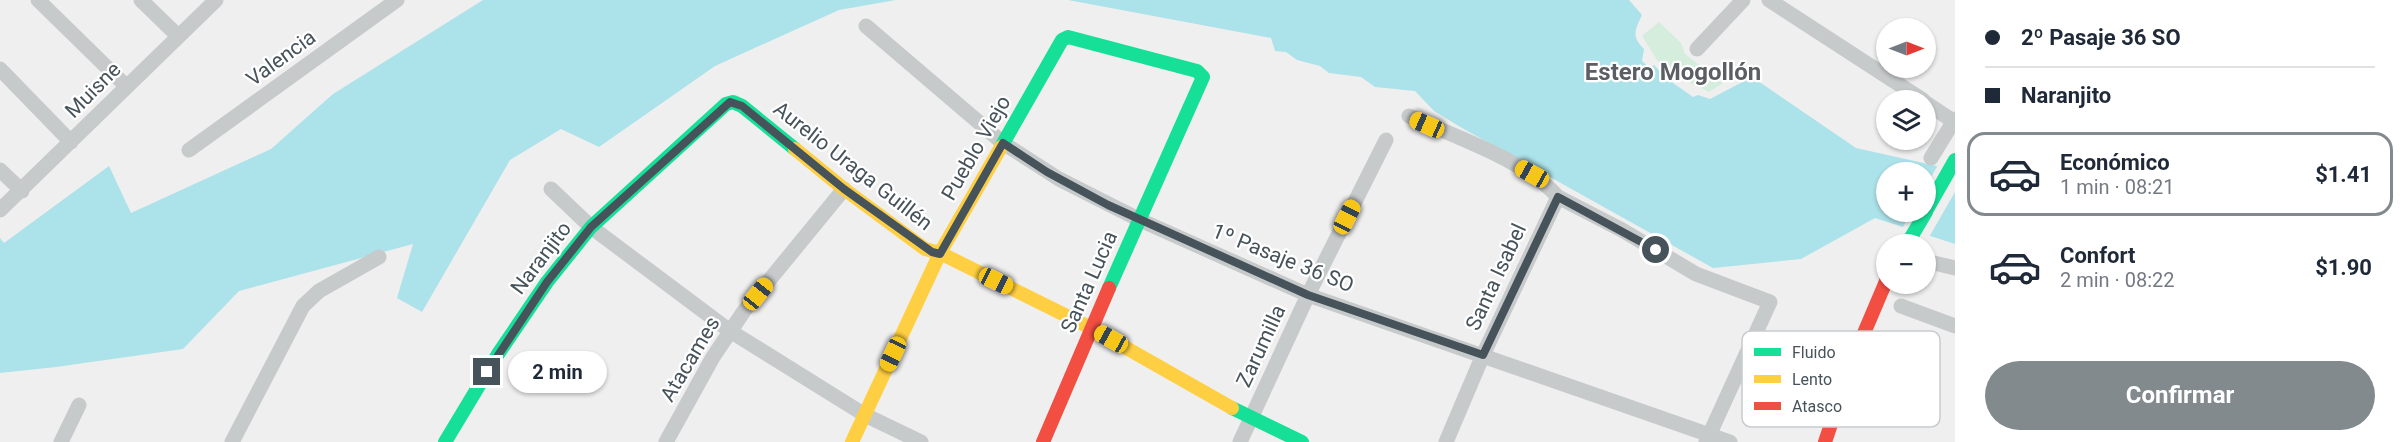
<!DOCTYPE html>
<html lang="es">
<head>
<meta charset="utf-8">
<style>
  body { margin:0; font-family:Roboto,sans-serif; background:#f6f6f7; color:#1f2937; height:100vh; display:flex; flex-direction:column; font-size:22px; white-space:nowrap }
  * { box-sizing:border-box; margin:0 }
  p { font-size:20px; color:#747a83 }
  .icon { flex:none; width:33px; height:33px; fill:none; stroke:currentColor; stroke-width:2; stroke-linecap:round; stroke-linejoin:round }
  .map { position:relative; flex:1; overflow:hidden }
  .drawer { display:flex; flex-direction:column; background:#fff; width:450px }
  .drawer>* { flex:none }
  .hud { display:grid; align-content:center; height:132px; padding:0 30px; background:#fff }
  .needle { width:39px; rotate:90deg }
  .tools { position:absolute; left:1876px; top:18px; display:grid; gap:12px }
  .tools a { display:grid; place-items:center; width:60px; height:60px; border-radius:50%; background:#fff; box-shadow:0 2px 4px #0004; font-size:30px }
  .end { position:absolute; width:27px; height:27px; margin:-14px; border:8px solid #47535a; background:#fff; box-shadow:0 0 0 3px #fff }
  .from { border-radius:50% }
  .bubble { position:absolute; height:42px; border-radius:21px; background:#fff; box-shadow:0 2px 4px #0004; font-size:20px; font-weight:700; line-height:42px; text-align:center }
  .car { position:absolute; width:18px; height:36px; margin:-18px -9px; border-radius:8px; box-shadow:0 0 4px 2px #0007; background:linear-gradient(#f5c518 24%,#345 0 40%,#f5c518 0 76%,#345 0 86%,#f5c518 0) }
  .hud b { display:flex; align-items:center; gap:21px; height:57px; font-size:22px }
  .hud b+b { border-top:2px solid #e0e1e3 }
  .hud i { width:15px; height:15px; background:#1f2937 }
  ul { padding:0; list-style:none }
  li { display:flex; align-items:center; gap:18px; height:84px; margin:0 12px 9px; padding:0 18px; border:3px solid transparent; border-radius:18px }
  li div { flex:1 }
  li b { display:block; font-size:22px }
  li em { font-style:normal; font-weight:700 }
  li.selected { border-color:#828a8e }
  li>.icon { width:54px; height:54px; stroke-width:1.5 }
  .action { display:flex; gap:12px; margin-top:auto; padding:12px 30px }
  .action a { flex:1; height:69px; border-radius:36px; background:#828a8e; color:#fff; font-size:24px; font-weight:700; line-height:69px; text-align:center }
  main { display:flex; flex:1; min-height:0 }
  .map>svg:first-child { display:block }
  .green { fill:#d5eddc }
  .water { fill:#ace2e9; fill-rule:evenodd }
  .pier { fill:#f0efef }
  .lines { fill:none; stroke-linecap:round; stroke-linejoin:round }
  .street { stroke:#c6cacb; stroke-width:15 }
  .fast { stroke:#16e098; stroke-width:14 }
  .slow { stroke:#ffcf43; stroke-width:14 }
  .jam { stroke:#f24e42; stroke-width:14 }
  .route { stroke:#47535a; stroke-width:8 }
  .labels { text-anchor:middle; stroke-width:4.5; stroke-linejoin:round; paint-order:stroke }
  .street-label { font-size:21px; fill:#47535a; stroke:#fff }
  .quarter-label { font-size:24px; font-weight:bold; fill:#5b5f63; stroke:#fff }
  .key { fill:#fff; stroke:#c8cbce; stroke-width:1.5 }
  .key-label { font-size:16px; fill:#47535a }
</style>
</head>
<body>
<main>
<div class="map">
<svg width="1955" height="442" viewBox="0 0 1955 442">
  <rect width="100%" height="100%" fill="#f0efef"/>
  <!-- green -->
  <path class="green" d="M1659 22 1681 43 1685 54 1723 83 1709 92 1668 72 1661 66 1642 36Z"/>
  <!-- water -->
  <path class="water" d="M483 0H896L839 10 715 66 599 147 561 129 510 160 422 312 397 298 413 244 239 291 183 349 56 367 0 373V238L4 243 109 166 131 213 271 149 333 94Z
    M1068 0H1629L1642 15C1635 30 1631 36 1644 49L1642 61 1650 68 1654 65 1666 78 1693 97 1698 95 1710 99 1752 77 1856 148 1955 170V244L1875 218 1801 259 1713 268 1462 128 1434 111 1415 91 1375 87 1361 77 1329 73 1320 66 1297 60 1286 52 1275 51 1271 38ZM1887 172H1926V212H1887Z"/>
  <!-- pier -->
  <path class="pier" d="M1939 163 1955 167V192L1928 239 1901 230 1912 212H1926V186Z"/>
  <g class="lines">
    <!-- street -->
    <path class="street" d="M38 0 126 86
      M141 0 178 36
      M1769 0 1923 100
      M866 26 1003 143 1059 179 1140 220 1308 295 1730 442
      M1697 49 1743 0
      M0 69 71 142
      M1926 103 1953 121
      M1409 116C1455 137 1525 160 1558 197
      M189 150 397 0
      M1931 158 1955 119
      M0 170 22 191
      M551 189 591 227 730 331 865 415 921 442
      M1558 197 1622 230 1696 274 1770 302 1706 442
      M0 210 216 0
      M1934 263 1955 268
      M1901 306 1955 326
      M61 442 79 405
      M232 442 303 306 319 291 379 257
      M666 442 713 357 744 311 844 189
      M1240 442 1308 295 1386 140
      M1446 442 1483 355 1558 197"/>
    <!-- fast -->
    <path class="fast" d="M1001 147 1062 40 1068 37 1197 71 1203 77 1109 288
      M1926 211 1955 160
      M1907 244 1926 212
      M1232 408 1302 442
      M445 442 498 354 547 282 591 227 726 104 733 102 742 106 795 149"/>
    <!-- slow -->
    <path class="slow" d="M795 149 844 189 925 249 940 253 1091 328 1232 408
      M852 442 940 253 1001 147"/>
    <!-- jam -->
    <path class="jam" d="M1043 442 1109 288
      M1825 442 1853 359 1887 279"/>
  </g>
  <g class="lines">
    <!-- route -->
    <path class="route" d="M487 372 547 282 591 227 730 102 742 106 844 189 932 252 940 254 1003 143 1047 172 1108 205 1308 295 1483 355 1558 197 1656 250"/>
  </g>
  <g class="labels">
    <!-- street labels -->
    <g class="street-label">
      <text transform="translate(281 58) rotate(-36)" y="7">Valencia</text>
      <text transform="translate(93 90) rotate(-45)" y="7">Muisne</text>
      <text transform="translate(976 148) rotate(-60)" y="7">Pueblo Viejo</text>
      <text transform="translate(853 166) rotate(38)" y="7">Aurelio Uraga Guillén</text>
      <text transform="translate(541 258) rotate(-53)" y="7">Naranjito</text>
      <text transform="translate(1283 258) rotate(22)" y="7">1º Pasaje 36 SO</text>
      <text transform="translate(1496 277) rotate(-65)" y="7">Santa Isabel</text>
      <text transform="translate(1089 282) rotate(-66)" y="7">Santa Lucia</text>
      <text transform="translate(1261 346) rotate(-65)" y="7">Zarumilla</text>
      <text transform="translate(690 359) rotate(-59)" y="7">Atacames</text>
    </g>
    <!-- quarter labels -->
    <g class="quarter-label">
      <text x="1673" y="80">Estero Mogollón</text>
    </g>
  </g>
  <!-- legend -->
  <rect x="1742" y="331" width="198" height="96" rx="9" class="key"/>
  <rect x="1754" y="348" width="27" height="8" fill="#16e098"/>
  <rect x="1754" y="375" width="27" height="8" fill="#ffcf43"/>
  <rect x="1754" y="402" width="27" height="8" fill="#f24e42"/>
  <g class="key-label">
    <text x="1792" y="358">Fluido</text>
    <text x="1792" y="385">Lento</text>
    <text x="1792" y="412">Atasco</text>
  </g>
</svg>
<div class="tools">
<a><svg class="needle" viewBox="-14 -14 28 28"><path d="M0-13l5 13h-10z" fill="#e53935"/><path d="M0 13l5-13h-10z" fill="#747a83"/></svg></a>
<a><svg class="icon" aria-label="layers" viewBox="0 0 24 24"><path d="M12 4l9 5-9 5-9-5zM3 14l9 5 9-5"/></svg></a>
<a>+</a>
<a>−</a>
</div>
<i class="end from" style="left:1656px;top:250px"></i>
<i class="end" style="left:487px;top:372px"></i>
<div class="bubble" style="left:508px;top:351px;width:99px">2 min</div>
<i class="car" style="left:1427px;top:125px;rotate:294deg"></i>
<i class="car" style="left:1532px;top:174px;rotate:299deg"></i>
<i class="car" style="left:1347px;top:217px;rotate:27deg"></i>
<i class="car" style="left:996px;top:281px;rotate:116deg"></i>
<i class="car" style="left:758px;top:294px;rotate:39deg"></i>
<i class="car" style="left:1111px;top:339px;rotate:299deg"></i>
<i class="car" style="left:893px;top:354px;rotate:205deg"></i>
</div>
<section class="drawer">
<div class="hud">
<b><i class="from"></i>2º Pasaje 36 SO</b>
<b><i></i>Naranjito</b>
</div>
<ul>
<li class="selected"><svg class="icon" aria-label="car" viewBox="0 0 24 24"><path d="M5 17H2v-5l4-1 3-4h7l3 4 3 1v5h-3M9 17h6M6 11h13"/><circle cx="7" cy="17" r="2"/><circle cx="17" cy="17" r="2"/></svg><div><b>Económico</b><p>1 min · 08:21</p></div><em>$1.41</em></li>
<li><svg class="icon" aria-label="car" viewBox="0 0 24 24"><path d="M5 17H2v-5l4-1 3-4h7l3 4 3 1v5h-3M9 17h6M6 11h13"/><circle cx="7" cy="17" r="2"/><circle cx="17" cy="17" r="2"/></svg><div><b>Confort</b><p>2 min · 08:22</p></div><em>$1.90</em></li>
</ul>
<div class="action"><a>Confirmar</a></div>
</section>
</main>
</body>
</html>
